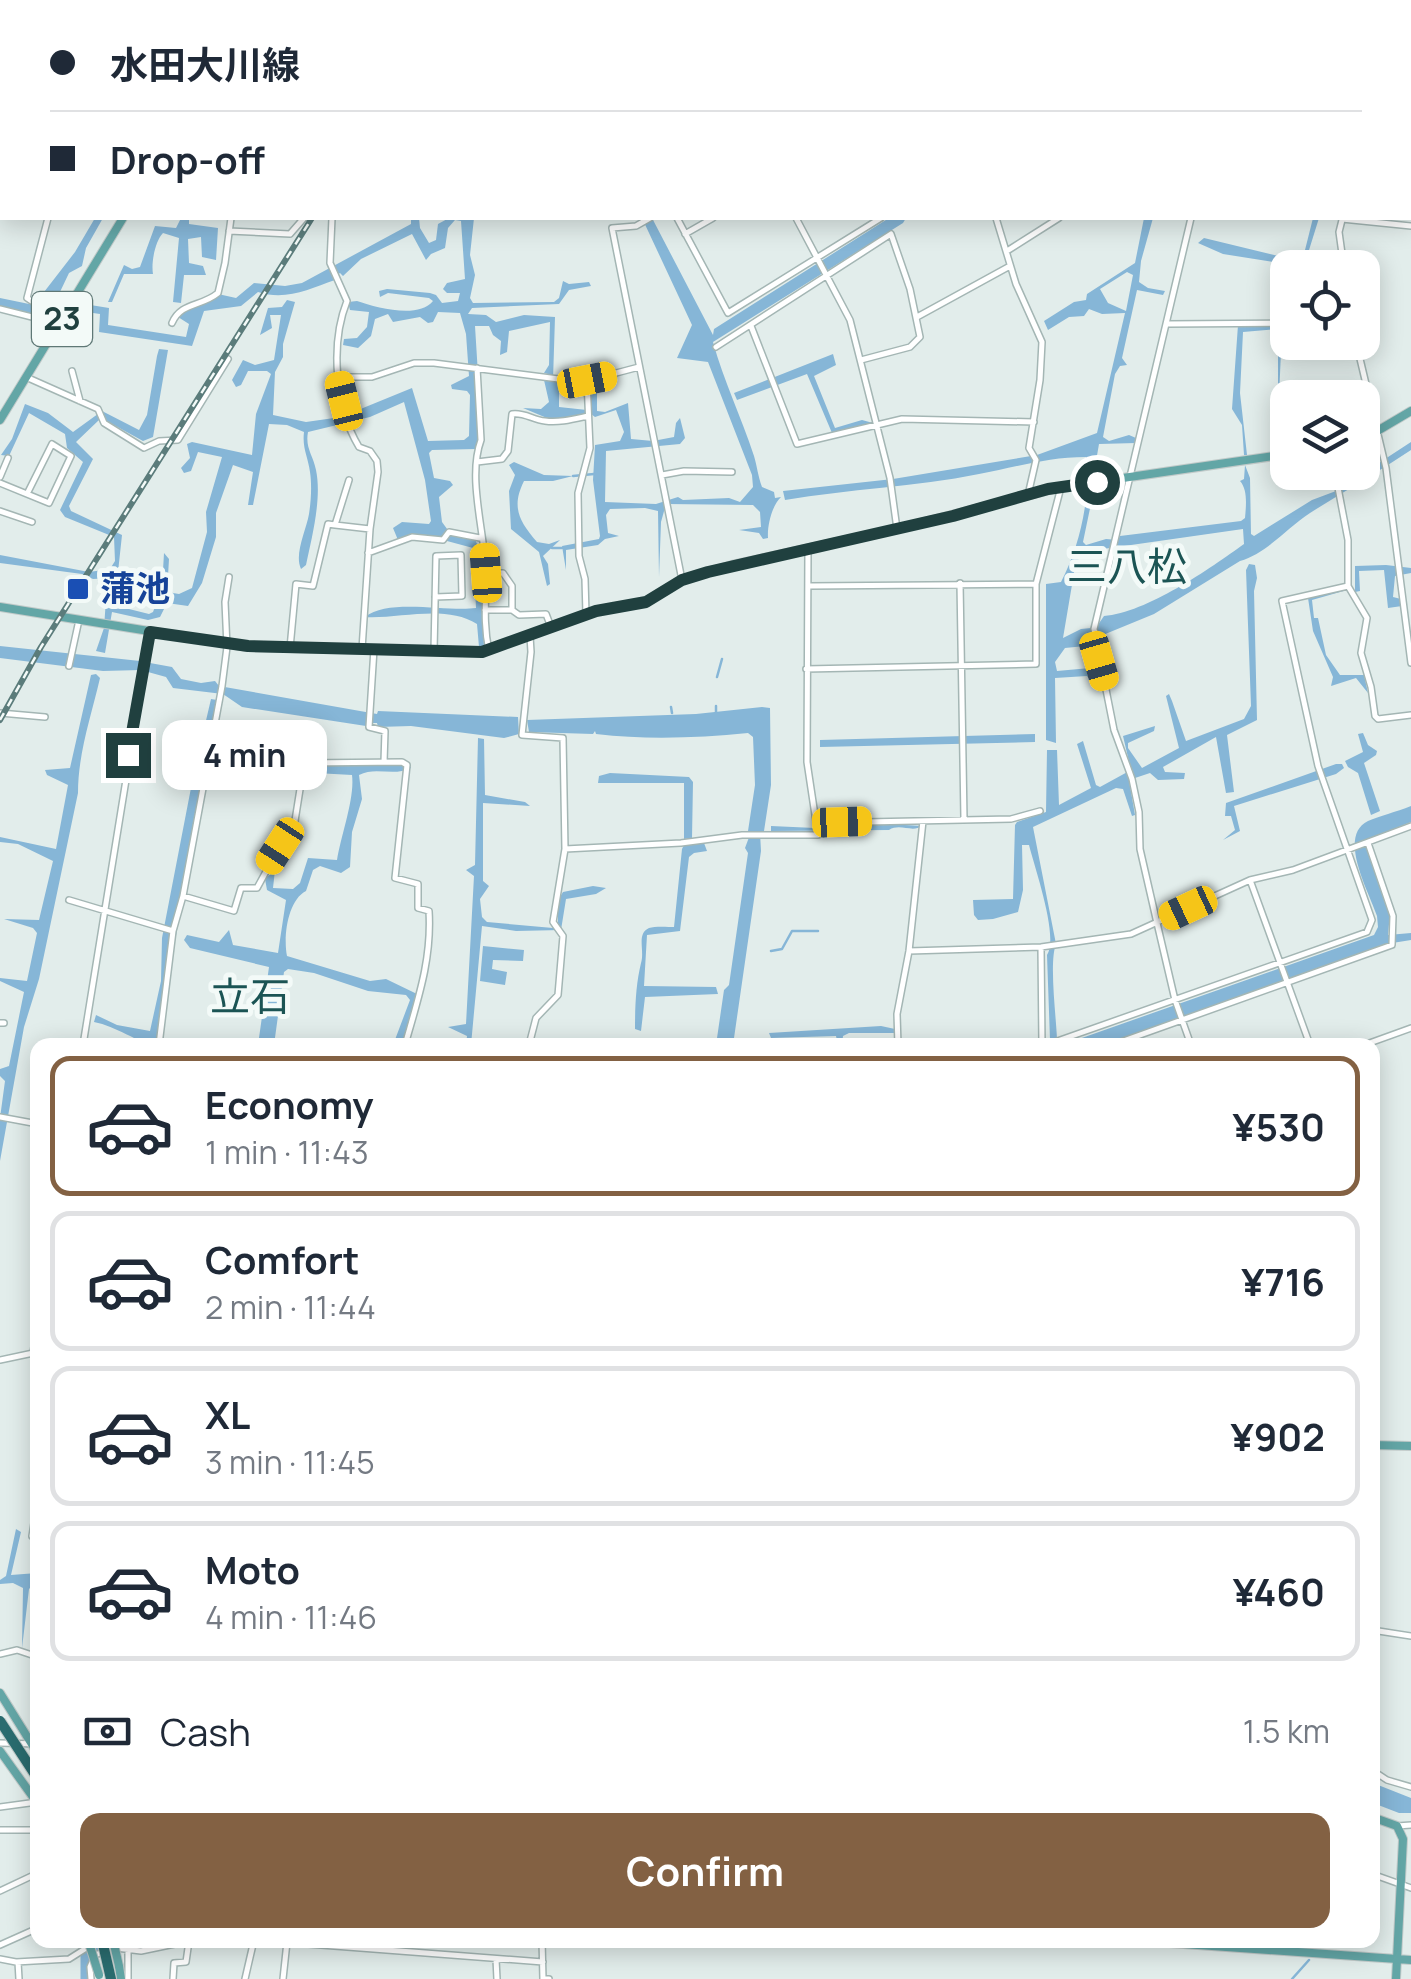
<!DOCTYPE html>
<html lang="en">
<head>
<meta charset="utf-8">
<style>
  body { margin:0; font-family:Manrope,"Noto Sans JP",sans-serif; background:#f6f6f7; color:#1f2937; height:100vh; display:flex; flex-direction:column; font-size:38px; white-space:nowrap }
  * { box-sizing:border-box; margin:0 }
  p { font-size:32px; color:#747a83 }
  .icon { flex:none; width:55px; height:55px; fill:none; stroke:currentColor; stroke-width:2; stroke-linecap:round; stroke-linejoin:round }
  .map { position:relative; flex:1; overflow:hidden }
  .drawer { position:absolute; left:30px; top:1038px; width:1350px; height:910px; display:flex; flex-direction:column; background:#fff; border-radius:20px; box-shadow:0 5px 25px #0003 }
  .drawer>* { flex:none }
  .top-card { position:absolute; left:0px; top:0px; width:1412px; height:220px; box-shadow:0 5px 25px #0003; display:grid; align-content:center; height:220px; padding:0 50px; background:#fff }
  .controls { position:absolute; left:1270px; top:250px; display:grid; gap:20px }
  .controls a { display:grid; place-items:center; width:110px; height:110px; border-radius:20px; background:#fff; box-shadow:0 5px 25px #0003; font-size:50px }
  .end { position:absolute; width:45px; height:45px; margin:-22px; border:12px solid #20403f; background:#fff; box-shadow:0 0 0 5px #fff }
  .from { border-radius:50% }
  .bubble { position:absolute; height:70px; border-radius:20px; background:#fff; box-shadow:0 5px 25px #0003; font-size:32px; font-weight:700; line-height:70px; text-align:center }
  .car { position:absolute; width:30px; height:60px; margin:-30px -15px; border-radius:12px; box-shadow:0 0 8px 2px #0007; background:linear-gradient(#f5c518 24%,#345 0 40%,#f5c518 0 76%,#345 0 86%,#f5c518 0) }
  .top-card b { display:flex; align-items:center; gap:35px; height:95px; font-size:38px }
  .top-card b+b { border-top:2px solid #e0e1e3 }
  .top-card i { width:25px; height:25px; background:#1f2937 }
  ul { padding:18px 0 0; list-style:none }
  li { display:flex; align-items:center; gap:30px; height:140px; margin:0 20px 15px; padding:0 30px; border:5px solid #e0e1e3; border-radius:20px }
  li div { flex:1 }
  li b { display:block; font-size:38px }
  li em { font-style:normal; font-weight:700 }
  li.on { border-color:#836143 }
  li>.icon { width:90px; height:90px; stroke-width:1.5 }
  .pay { display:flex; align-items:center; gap:25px; height:110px; padding:0 50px; font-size:38px }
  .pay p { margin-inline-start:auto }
  .button { display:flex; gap:20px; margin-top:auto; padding:20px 50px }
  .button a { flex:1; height:115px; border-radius:20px; background:#836143; color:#fff; font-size:40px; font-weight:700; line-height:115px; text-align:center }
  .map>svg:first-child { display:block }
  .water { fill:#86b6d7; fill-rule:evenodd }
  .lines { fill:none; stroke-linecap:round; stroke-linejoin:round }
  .stream { stroke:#86b6d7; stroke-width:2.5 }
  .canal { stroke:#86b6d7; stroke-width:5 }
  .river { stroke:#86b6d7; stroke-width:9 }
  .minor-casing { stroke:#a4b6b4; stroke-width:8 }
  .major-casing { stroke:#c1cac9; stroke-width:10 }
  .minor { stroke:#fff; stroke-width:5 }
  .major { stroke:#63a6a6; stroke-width:8 }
  .rail-casing { stroke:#5b7c7b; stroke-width:6 }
  .rail { stroke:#f3faf8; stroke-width:2.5; stroke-dasharray:8; stroke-linecap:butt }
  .major-bridge-casing { stroke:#c1cac9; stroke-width:10; stroke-linecap:butt }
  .highway-bridge-casing { stroke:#c1cac9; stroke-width:12; stroke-linecap:butt }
  .major-bridge { stroke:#63a6a6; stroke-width:8 }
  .highway-bridge { stroke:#2a6c6f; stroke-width:10 }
  .route { stroke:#20403f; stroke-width:12 }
  .transit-dot { fill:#1a4fb4; stroke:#f3faf8; stroke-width:4 }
  .labels { text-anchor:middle; stroke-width:10; stroke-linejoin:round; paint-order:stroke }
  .shield { fill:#f3faf8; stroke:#5f7876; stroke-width:2.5 }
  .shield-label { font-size:32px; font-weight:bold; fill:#20403f }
  .transit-label { font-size:35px; font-weight:bold; fill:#164399; stroke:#f3faf8; text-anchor:start }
  .quarter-label { font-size:40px; fill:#1b5454; stroke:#f3faf8 }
</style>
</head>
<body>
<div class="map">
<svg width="1411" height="1979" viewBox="0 0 1411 1979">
  <rect width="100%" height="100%" fill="#e2edeb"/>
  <!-- water -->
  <path class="water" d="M95 218H103L86 248 82 266 69 273 59 294 78 303 109 308 108 325 186 337 189 324 178 317 184 309 218 294 236 298 254 283 285 286 302 283 411 224V218H419L420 228 429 243 436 240 438 224 449 218H474L470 255 475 275 470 298 473 303 554 302 559 298 563 281 569 284 589 282 591 286 569 290 559 304 472 308 468 314 486 315 496 322 524 315 555 317 553 380 559 382V407L587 410 588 415 554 421 523 408 541 409 549 402 544 380H548V374L544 373 549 365 550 322 509 331 507 352 500 355 501 341 493 335 489 326H475L482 439 476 449 432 450 429 453 434 478 450 481 453 485 439 497 442 522 450 533 475 539 481 554 484 647H479L477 624C446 604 399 619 365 617 388 598 446 612 476 608L473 548 447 541 443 537 398 540 393 528 402 522 429 524 431 521 425 480 404 402 370 417 308 432C305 448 313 455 316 470 322 498 312 537 306 565L301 569C294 554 306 531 309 514 311 501 312 485 310 472 308 457 302 448 304 432L287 425 269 424 253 505H248L253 472 233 465 216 513V537L202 583 188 606 167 603 160 617 148 620 112 612 105 653 96 651 104 628 106 599 111 578 93 579 82 574 0 563V555L89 572 110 569 115 561 114 537 65 517 60 510 83 462 67 448 65 434 29 413 9 456 1 455 12 439 25 404 48 413 73 432 102 411 139 430 147 415 157 356 159 349 168 350 153 437 143 441 103 419 99 420 76 442 93 459 69 506 71 511 122 535 118 572 121 579 112 598 113 605 149 614 153 612 162 588 164 553 169 559 167 592 179 594 192 588 207 532 206 512 222 457 198 452 191 471 184 473 181 468 190 458 187 444 192 442 252 455 256 414 271 374 267 371H248L241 385 236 387 232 380 243 360 255 365 274 360 281 315H270L272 328 260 335 268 308 282 307 287 300 295 302 283 344V357L275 372 273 415 306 422 341 417 412 388 428 441 464 440 469 436 470 395 467 391 452 389 451 385 469 376 466 334 460 313 438 312 433 322 428 323 420 317 393 322 388 314 375 319 371 336 358 348 343 345 344 339 357 338 367 327 369 312 350 310 348 302 357 301C377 308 419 319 433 301L429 298 388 293 380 297 379 291 387 289 430 293 436 295 442 303 458 301 460 293H447L443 289 447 283 465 279 461 221 455 220 448 228 445 248 431 254 426 260 412 234 361 259 343 276 340 273 334 277 335 280C309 289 286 301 258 292L241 306 204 311 192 346 99 332 100 314 72 310 54 302 34 314 0 306V298L34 305 75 252Z
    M181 218H189V224L218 228 216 260 202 257 201 237 188 239 189 263 203 266 206 275H184L181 303 173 302 179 238 163 233C155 241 151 263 153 274H124L112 302H108L124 265 132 269 140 267 155 226 176 228Z
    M642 218H652L713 335 714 329 889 218H906L903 223 713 342C724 382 741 416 754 456 757 466 758 476 762 487L774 492 775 498 781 497C773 504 767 524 768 538L763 539 759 533 739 530 761 527 760 512 753 505 666 504 661 522 659 577 658 511 645 508 610 509 606 515 608 533 619 536 605 539 598 545 566 550V570L562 546 599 539 600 536 593 480 595 445 620 441 624 432 616 410 595 417 591 414V381L597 394V411L605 412 628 403 631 439 653 441 674 437 676 423 680 418 685 438 680 444 606 451 605 502 656 504 678 497 683 500 729 498 740 502 753 487 752 475 708 362 677 358 692 325Z
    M1144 218H1153L1141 261 1139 282 1148 288 1165 291 1163 295 1137 290 1122 358 1127 365 1120 366 1115 374 1103 437 1109 441 1129 435 1136 438V443L1099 444 1095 467 1098 488 1093 494 1083 542 1086 545 1106 539 1118 540 1120 536 1241 521 1245 518C1246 506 1248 490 1240 481L1244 479 1245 465 1250 478 1251 534 1254 536 1312 500 1336 491 1411 442V450C1378 472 1343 492 1310 513 1287 528 1266 554 1240 561L1154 614 1098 637 1093 636 1085 646 1065 648 1055 662 1057 671 1090 668 1098 673 1094 685 1087 676 1055 678 1056 743 1046 740V584L1061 582C1080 546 1091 496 1086 457 1048 457 1016 467 979 474 915 487 849 489 785 500L783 491 893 479 1037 455 1097 433 1125 313 1102 314 1089 309 1084 316 1069 317 1048 330 1044 321 1074 302 1086 300 1087 294 1135 263ZM1127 272 1133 275 1126 311 1108 303 1100 289ZM1243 529 1244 544C1211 568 1146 613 1104 616L1093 632 1091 628 1081 629 1063 638 1075 567 1082 552Z
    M1313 218H1319L1305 263 1299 266 1223 254 1198 243 1204 238 1299 261 1303 258Z
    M1287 321V327L1282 329 1279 397 1287 403 1284 424 1278 428V329L1243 332 1240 393 1247 455H1244L1242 425 1232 409 1238 325Z
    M833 354 836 365 814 376 835 428 862 420 873 423 832 433 807 374 737 400 734 393Z
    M514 462 544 475 573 476 553 481H524C511 507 519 521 537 542L549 544 560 540 543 556 548 564 550 584 547 586 539 552 511 529 509 491 515 475 509 465Z
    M1249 564 1255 565 1257 578 1254 591 1257 720 1227 735 1234 792 1226 793 1216 737 1163 767 1165 772 1185 773 1184 779 1158 780 1150 773 1129 780 1135 815 1132 816 1123 789 1116 788 1033 827 1056 944C1049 962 1056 1015 1057 1039L1050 1040 1047 955C1059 937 1035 869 1029 845H1022L1023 890 1018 912 993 919 978 920 974 915 973 900 1013 899 1015 825 1017 822 1046 812 1047 750H1057L1059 805 1091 788 1077 744 1083 741 1096 785 1100 787 1131 770 1123 736 1155 726 1154 731 1128 743V748L1142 768 1179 748 1166 696 1169 694 1172 701 1186 741 1244 719 1251 706 1246 570Z
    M1386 565 1411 568V573L1395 576 1393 597 1401 599 1402 606 1388 608 1384 570 1359 571 1360 591 1355 592V566Z
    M1347 590 1312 600 1314 618H1318L1326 655 1340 675H1364L1368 693 1356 678 1331 686 1333 677 1313 631 1308 598Z
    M0 646 140 661 141 670 103 671 0 658Z
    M150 663 172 667 181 679 201 683 215 681 219 686 377 714 378 711 518 717 519 734 504 738 411 726 378 727 377 723H369L366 726 242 707 223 694 173 688 166 677 148 672Z
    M96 674 100 678C91 717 78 753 78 793L39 979 24 1027 0 1161V1118L5 1081 0 1076V1069L9 1066 24 992 0 981V978L27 981 37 933 33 928 4 919 39 920 53 861 18 844 0 842V837L56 849 68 785 47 775 45 770 70 768 91 675Z
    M211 699 217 700 157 1045C137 1043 116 1026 94 1022L96 1015 117 1025 150 1031 161 981 162 938 196 762 193 759 169 754 198 755Z
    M762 707 770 708 771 785 764 831 760 833 761 851 733 1045H716L724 990 729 985 748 853 745 848 751 832 748 831 755 785 753 737 748 733C697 738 647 740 596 734L595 731 593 734 529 732 527 720 696 714Z
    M1363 733 1368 745 1377 751 1376 755 1364 763 1380 811 1371 815 1358 773 1348 767 1345 761 1363 752 1358 734Z
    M1035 734V742L820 747V740Z
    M478 738 484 739 485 795 525 802 530 806 483 803V881L489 886 480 899 482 917 487 922 553 928 558 926V900L563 892 593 886 606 888 596 894 566 899 561 930 516 931 482 926 471 1045H466L467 1036 448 1027 466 1024 474 876 466 870 475 865Z
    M263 761 279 768 314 765 409 764 411 768C393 777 376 766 359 775L362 799 352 832 350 867 341 873 320 866 313 870 306 891C288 900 283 936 287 956L370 981 386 979 417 994 403 1045H393L410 1000 406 995 368 991 314 973 288 969 284 972 274 1045H258L269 967 190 948 184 940 187 935 219 942 229 930 233 945 278 953 286 900 267 890 265 879 275 870 273 888 293 889 300 883 308 858 337 860C341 835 355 798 352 775L298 772 291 776 269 772Z
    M1336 764H1342L1344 768 1336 774 1234 806 1240 831 1223 840 1235 830 1231 816H1225L1226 803Z
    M610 773 689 777 693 782 692 838 684 839V783H598L599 776Z
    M1411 806V822L1364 841 1390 913 1388 935 1411 933V940L1386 944 1103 1045H1062L1374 935 1378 927 1377 916C1369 892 1337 836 1368 821 1379 816 1396 812 1411 806Z
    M888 824 922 826C912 833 900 823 889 830L771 831V826L815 828Z
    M704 843 707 851 694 853 689 857 680 931 647 935 644 986 716 987 718 994 645 997 641 1031 635 1029C635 1005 636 984 641 963 645 950 636 934 649 928 655 926 668 927 674 927L682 849 684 845Z
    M483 946 524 950 523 961 493 960 492 969 507 972 505 985 480 981Z
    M881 1026 895 1029V1033H849L843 1036 842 1045H838L836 1036 771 1038 769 1033Z
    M16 1529 21 1532 11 1575 37 1573V1581L29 1589 22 1648 23 1588 13 1583 0 1584V1580L6 1576Z
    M1373 1783 1411 1798V1813H1399L1373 1803Z"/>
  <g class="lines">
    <!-- stream -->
    <path class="stream" d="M573 476 594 474
      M552 548H562
      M717 677 722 659
      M716 706V712
      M671 707 672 713
      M771 951 782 949 792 931H818
      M1318 1942V1940
      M1292 1979 1309 1960"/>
    <!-- canal -->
    <path class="canal" d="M460 0V2"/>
    <!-- river -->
    <path class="river" d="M434 2 457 0
      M85 1979V1957L98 1947 117 1940"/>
    <defs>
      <path id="minor" d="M484 0V2
        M586 0 588 2
        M669 0 670 2
        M881 0 882 2
        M1333 0 1334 2
        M71 2V0
        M374 2 380 0
        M611 2 615 0
        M749 2 752 0
        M1038 2 1043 0
        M1184 2 1185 0
        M1212 2V0
        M0 19H2
        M0 126 2 125
        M48 218 27 298 61 321
        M332 218 330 263 347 301C330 344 335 407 359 447L370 451 377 461 378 472 370 529 362 649
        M650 218 636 226 612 228 682 580
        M677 218 728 313 881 218
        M796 218 850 320 890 478 897 529
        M996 218 1016 284 1042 342 1040 380 1029 448 1036 460 1028 495
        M1342 219 1411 226
        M1342 220 1339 232 1344 268
        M229 231 290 234 304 218
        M685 234 713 218
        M1007 251 1059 218
        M0 309 32 317 45 312
        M917 317 1010 266
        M172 323C181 302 201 307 218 293L225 263 231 218
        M1167 324 1288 323
        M751 326 797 444 902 419 1034 422
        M1356 342 1386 468 1411 663
        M716 347 891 234 910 289 920 337 910 347 861 360
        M477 368 481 440C467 478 485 533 486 573 486 600 483 624 489 651
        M72 371 80 401
        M26 377 98 409 104 423 144 448 159 441 178 440 228 359
        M338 377H372L414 363H434L582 382 639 367
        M477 462 502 459 508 451 512 414C524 412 533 420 545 421 559 423 574 419 588 416
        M1335 472 1348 540V586L1367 618 1361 653 1371 687 1375 716 1378 719 1411 715
        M662 475 684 471 732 472
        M0 477 8 458
        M0 483 49 503 71 456 52 444 27 494
        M0 511 32 522
        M335 525 370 529
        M368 553 412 537 443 540 449 532 480 538
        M960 583 964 819
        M810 586 1036 584
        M485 610H512V586L503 573H486
        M512 610 519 615 546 614 551 627
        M586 614 585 579 579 556 578 493 590 448 587 381
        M530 636 531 652 522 735 563 738 565 849
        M290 648 296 584 313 586 328 524 335 525 349 480
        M374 649 369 727 385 731 384 762
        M434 651 436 556 461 555 462 596 435 597
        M69 666 79 620
        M806 669 1036 664V584L1061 487
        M0 713 45 717
        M211 751 283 778 295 764 305 763 402 762 407 765 395 878 418 884V908L429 911C432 959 418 999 405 1045
        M818 823 1011 819 1040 811
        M1250 880 1310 1045
        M183 896 234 911 241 888H257L280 846H291L304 764
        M69 900 173 931
        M1041 947 1042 1045
        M909 951 1041 947 1131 934 1250 880 1293 870 1411 826
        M0 1023H4
        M83 1045 150 632
        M159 1045 173 931 183 896 222 686 227 647 225 602 229 577
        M529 1045 536 1018 558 995 563 936 553 922 565 849 681 843 742 835H818L807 762 808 548
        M898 1045 897 1014 909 951 923 821
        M1046 1045 1367 932 1372 920 1318 766 1282 601 1348 586
        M1112 1045 1392 945 1393 916 1368 843
        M1191 1045 1175 1000 1157 923 1140 849 1139 812 1132 779 1114 730 1094 629 1191 218
        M1364 1045 1411 1028
        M0 1117 38 1124
        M33 1353 38 1323
        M0 1360 38 1352
        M38 1498 32 1536 38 1537
        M1372 1630 1411 1636
        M0 1654 17 1650 38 1657
        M0 1743 38 1744
        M1372 1770 1387 1780 1411 1787
        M0 1807 37 1802
        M1397 1826 1411 1825
        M0 1830H38
        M1372 1874 1411 1888
        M0 1891 38 1873
        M128 1940V1979
        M256 1940 543 1962
        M542 1940 543 1979H549
        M189 1941 208 1940
        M0 1945 38 1928
        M116 1948 141 1951 189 1941 186 1962 174 1963 173 1979
        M0 1959 16 1962 69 1959 99 1940
        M496 1959 497 1979
        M18 1962 19 1979
        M91 1979 90 1967 95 1955 106 1951
        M245 1979 254 1940
        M283 1979 287 1942"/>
      <path id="major" d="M238 2 239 0
        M0 420 123 218
        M1362 440 1411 411
        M0 607 248 647 482 652 596 611 646 602 682 580 732 565 897 529 1061 487 1288 454
        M1372 1445 1411 1446
        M0 1693 38 1754
        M0 1751 38 1804
        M1372 1817 1397 1826 1403 1839 1396 1979
        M1127 1940 1411 1960
        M119 1966 121 1979"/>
    </defs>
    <!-- minor casing -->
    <use href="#minor" class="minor-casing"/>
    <!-- major casing -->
    <use href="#major" class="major-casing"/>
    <!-- minor -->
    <use href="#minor" class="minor"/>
    <!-- major -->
    <use href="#major" class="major"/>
    <defs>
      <path id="rail" d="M443 2 444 0
        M0 720 41 647 312 218"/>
    </defs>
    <!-- rail casing -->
    <use href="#rail" class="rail-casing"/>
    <!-- rail -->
    <use href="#rail" class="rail"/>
    <defs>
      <path id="major-bridge" d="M88 1940 99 1975
        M113 1940 119 1966"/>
      <path id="highway-bridge" d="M0 1721 38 1779
        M102 1940 111 1979"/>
    </defs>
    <!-- major-bridge casing -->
    <use href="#major-bridge" class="major-bridge-casing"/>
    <!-- highway-bridge casing -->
    <use href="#highway-bridge" class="highway-bridge-casing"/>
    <!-- major-bridge -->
    <use href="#major-bridge" class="major-bridge"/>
    <!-- highway-bridge -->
    <use href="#highway-bridge" class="highway-bridge"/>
  </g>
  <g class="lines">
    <!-- route -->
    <path class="route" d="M128 755 150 632 248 646 482 652 596 611 646 602 682 580 708 572 953 516 1048 489 1097 482"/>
  </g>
  <!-- markers -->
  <rect class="transit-dot" x="66" y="577" width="24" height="24" rx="5"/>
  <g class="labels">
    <!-- shield labels -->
    <rect class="shield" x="32" y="292" width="60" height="54" rx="8"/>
    <g class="shield-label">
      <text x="62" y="330">23</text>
    </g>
    <!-- transit labels -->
    <g class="transit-label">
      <text x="100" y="601">蒲池</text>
    </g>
    <!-- quarter labels -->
    <g class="quarter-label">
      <text x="1127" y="581">三八松</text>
      <text x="250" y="1011">立石</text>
    </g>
  </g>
</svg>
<div class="controls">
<a><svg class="icon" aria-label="locate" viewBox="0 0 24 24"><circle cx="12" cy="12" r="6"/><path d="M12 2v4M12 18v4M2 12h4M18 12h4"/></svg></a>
<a><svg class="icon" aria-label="layers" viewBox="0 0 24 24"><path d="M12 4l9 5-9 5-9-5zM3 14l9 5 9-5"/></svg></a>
</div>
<i class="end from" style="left:1097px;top:482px"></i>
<i class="end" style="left:128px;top:755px"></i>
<div class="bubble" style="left:162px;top:720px;width:165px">4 min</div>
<i class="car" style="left:587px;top:380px;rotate:79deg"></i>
<i class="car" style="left:344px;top:401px;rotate:346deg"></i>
<i class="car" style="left:486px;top:573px;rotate:356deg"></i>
<i class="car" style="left:1099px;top:661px;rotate:164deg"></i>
<i class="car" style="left:842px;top:822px;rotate:88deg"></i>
<i class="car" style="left:280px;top:846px;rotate:213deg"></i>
<i class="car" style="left:1188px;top:908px;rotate:245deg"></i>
<div class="top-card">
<b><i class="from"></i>水田大川線</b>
<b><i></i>Drop-off</b>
</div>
<section class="drawer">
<ul>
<li class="on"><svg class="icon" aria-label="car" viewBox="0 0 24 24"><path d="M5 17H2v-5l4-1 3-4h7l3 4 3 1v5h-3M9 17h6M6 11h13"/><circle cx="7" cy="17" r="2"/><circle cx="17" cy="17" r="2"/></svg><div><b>Economy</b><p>1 min · 11:43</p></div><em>¥530</em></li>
<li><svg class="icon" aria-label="car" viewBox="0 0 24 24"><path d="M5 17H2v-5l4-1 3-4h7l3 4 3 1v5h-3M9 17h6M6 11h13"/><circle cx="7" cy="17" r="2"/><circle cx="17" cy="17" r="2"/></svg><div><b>Comfort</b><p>2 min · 11:44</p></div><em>¥716</em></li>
<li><svg class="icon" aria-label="car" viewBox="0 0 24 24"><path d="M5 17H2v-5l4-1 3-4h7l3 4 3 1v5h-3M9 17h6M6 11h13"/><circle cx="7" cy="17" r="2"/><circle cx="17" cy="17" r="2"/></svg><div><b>XL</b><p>3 min · 11:45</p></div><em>¥902</em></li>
<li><svg class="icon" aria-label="car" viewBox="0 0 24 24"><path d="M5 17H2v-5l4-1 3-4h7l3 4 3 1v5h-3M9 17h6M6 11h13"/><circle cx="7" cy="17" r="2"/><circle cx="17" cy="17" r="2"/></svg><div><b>Moto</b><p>4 min · 11:46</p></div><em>¥460</em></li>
</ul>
<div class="pay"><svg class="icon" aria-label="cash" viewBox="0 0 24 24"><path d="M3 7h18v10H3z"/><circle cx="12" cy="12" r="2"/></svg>Cash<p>1.5 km</p></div>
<div class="button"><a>Confirm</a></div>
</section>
</div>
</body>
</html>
